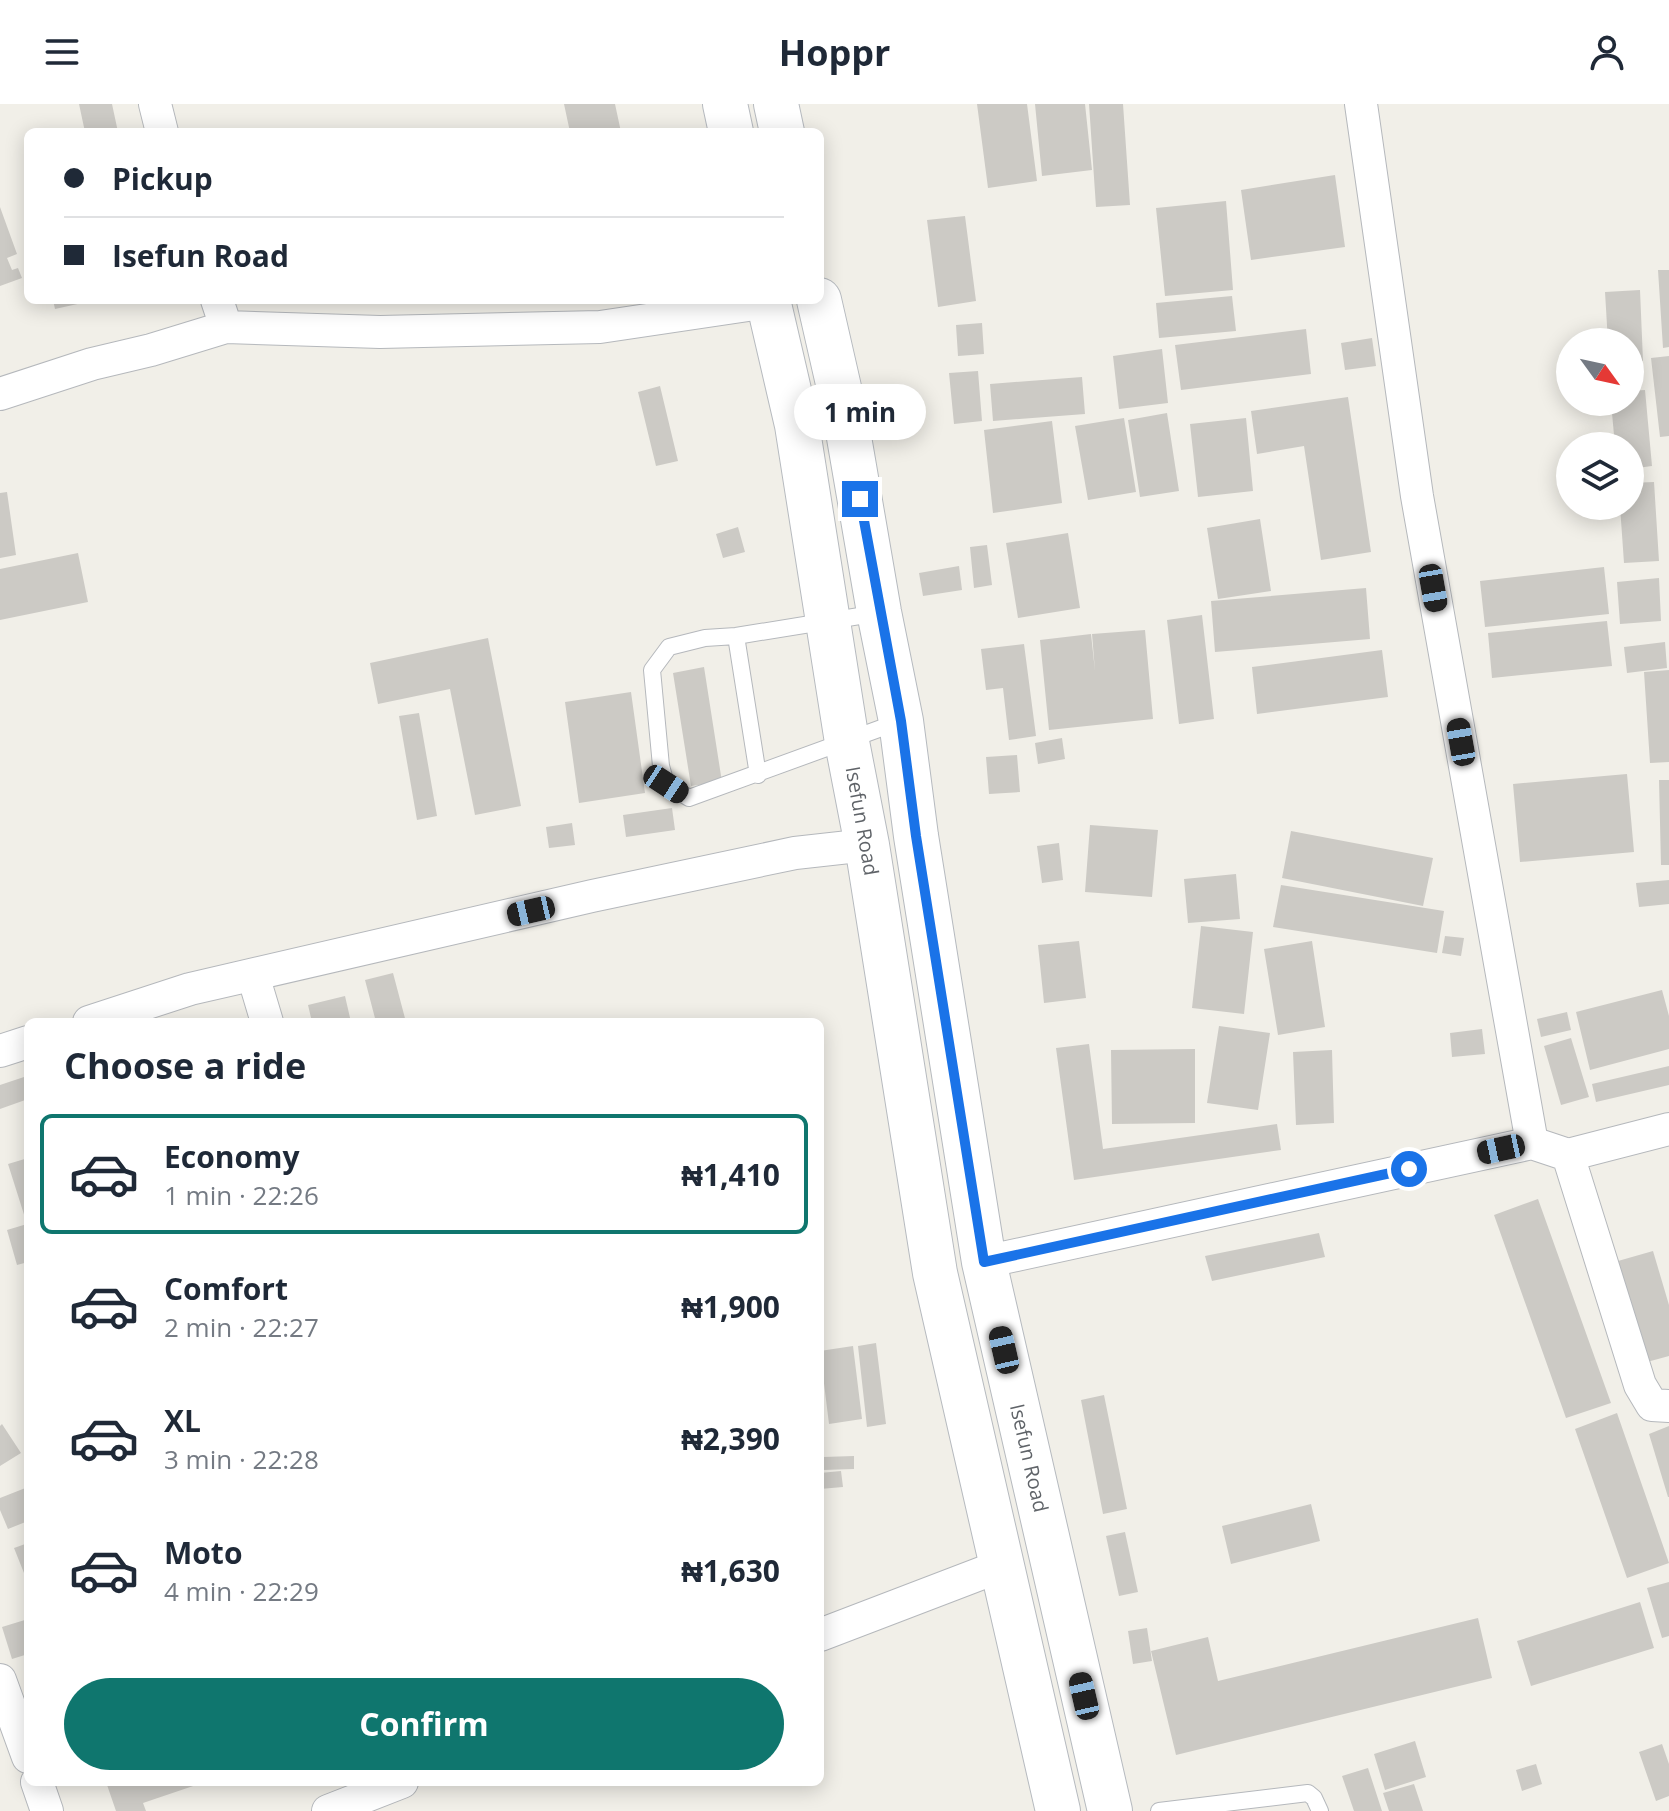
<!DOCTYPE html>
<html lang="en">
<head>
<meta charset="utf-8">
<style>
  body { margin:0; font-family:"Open Sans",sans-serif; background:#f2f2f3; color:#1f2937; height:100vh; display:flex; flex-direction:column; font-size:30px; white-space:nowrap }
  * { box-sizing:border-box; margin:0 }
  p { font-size:26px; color:#747a83 }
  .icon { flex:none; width:44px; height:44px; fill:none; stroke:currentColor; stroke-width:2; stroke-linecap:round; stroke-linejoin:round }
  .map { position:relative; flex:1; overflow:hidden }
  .side { position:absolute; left:24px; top:914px; width:800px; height:768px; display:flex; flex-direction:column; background:#fff; border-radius:12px; box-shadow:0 4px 20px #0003 }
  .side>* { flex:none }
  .guide { position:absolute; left:24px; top:24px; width:800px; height:176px; border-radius:12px; box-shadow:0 4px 20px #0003; display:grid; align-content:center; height:176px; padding:0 40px; background:#fff }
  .needle { width:52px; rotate:123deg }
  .buttons { position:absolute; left:1556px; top:224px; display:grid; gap:16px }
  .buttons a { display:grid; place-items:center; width:88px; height:88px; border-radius:50%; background:#fff; box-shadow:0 4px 20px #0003; font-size:40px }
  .end { position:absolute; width:36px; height:36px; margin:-18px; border:10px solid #1a73e8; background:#fff; box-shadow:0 0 0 4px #fff }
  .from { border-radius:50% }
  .bubble { position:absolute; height:56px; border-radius:28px; background:#fff; box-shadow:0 4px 20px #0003; font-size:26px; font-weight:700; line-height:56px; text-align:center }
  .car { position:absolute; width:24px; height:48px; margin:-24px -12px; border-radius:10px; box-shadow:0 0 6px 2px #0007; background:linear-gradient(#222 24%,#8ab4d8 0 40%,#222 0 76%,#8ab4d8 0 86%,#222 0) }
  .guide b { display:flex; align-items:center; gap:28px; height:76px; font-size:30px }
  .guide b+b { border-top:2px solid #e0e1e3 }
  .guide i { width:20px; height:20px; background:#1f2937 }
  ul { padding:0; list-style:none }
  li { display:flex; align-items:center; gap:24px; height:120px; margin:0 16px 12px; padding:0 24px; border:4px solid transparent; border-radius:12px }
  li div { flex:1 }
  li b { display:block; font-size:30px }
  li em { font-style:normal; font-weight:700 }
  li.on { border-color:#0f766e }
  li>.icon { width:72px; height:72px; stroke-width:1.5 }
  h2 { padding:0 40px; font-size:36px; line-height:96px }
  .action { display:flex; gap:16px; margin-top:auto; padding:16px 40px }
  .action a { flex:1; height:92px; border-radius:48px; background:#0f766e; color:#fff; font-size:32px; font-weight:700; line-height:92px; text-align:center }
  header { display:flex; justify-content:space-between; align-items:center; height:104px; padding:0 40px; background:#fff; font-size:36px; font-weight:700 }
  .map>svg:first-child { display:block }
  .building { fill:#cccac5 }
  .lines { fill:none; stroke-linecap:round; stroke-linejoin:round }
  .lane-casing { stroke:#b5b8bc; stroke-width:18 }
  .street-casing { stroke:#b5b8bc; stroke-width:34 }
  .secondary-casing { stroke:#b6babf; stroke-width:46 }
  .lane { stroke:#fff; stroke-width:16 }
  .street { stroke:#fff; stroke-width:32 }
  .secondary { stroke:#fff; stroke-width:44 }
  .route { stroke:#1a73e8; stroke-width:10 }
  .labels { text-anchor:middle; stroke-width:6; stroke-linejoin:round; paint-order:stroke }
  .street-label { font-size:20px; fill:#5f6368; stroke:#fff }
</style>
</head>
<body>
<header><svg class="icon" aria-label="menu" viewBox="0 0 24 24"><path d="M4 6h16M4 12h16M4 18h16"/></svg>Hoppr<svg class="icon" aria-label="person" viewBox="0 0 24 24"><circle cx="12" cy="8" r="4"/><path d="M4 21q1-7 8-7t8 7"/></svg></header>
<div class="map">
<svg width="1669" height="1707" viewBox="0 0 1669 1707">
  <rect width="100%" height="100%" fill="#f1efe8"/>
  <!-- building -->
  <path class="building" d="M79 0H112L118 28H85Z
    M564 0H615L621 28H570Z
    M977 0H1027L1037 77 988 84Z
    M1035 0H1085L1092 66 1042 72Z
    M1089 0H1123L1130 101 1096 103Z
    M1335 71 1345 143 1251 156 1241 86Z
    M1226 97 1233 186 1165 192 1156 104Z
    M0 103 17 150 7 154 12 166 18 164 22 174 0 182Z
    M965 112 976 197 938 203 927 116Z
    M1658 166H1669V243L1663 244Z
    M1640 186 1643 257 1630 258V238H1608L1605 188Z
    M1232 192 1236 227 1159 234 1156 199Z
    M53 196H91V197L55 205Z
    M982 219 984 250 958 252 956 221Z
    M1306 225 1311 270 1181 286 1175 241Z
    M1372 234 1376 262 1345 266 1341 239Z
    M1162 245 1168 299 1119 305 1113 252Z
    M1669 252V332L1660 333 1651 254Z
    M978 267 982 317 954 320 949 269Z
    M1082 273 1085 310 993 317 990 280Z
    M660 282 678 357 656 362 638 288Z
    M1645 286 1652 362 1630 365V342H1615L1611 298H1630V287Z
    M1348 293 1371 448 1321 456 1304 342 1257 350 1251 307Z
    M1167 309 1179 387 1140 393 1128 316Z
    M1124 314 1136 388 1088 396 1075 322Z
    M1246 314 1253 387 1198 393 1190 320Z
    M1052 317 1062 399 993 409 984 326Z
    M1654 378 1659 457 1624 459 1620 402H1630V379Z
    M7 388 16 451 0 454V389Z
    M1260 415 1271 487 1218 495 1207 424Z
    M738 423 745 448 723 454 716 430Z
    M1068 429 1080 504 1018 514 1006 439Z
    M987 441 992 481 974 484 970 443Z
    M78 449 88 498 0 516V465Z
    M959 462 962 486 923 492 919 469Z
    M1604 463 1609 510 1485 523 1480 477Z
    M1659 474 1661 517 1620 520 1617 478Z
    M1366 484 1370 535 1215 548 1211 497Z
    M1202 511 1214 615 1179 620 1167 516Z
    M1607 517 1612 562 1492 574 1488 529Z
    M1145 526 1153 615 1049 626 1040 536 1091 530 1095 567 1092 530Z
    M488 534 521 702 475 711 450 585 378 600 370 559Z
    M1665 538 1667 564 1627 569 1624 543Z
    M1024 540 1036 632 1009 636 1003 584 986 586 981 545Z
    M1382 546 1388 593 1257 610 1252 563Z
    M704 563 722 678 691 682 673 569Z
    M1669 566V658L1650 659 1644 568Z
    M631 588 645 689 579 699 565 598Z
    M419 609 437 712 417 716 399 612Z
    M1062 634 1065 655 1038 660 1035 639Z
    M1017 651 1020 688 989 690 986 653Z
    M1627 670 1634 748 1520 758 1513 680Z
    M1659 676H1669V761H1661Z
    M672 704 675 726 626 733 623 711Z
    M572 719 575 741 549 744 546 723Z
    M1090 721 1158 726 1152 793 1085 788Z
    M1291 727 1433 754 1423 802 1282 774Z
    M1059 739 1063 776 1042 779 1037 742Z
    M1236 770 1240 815 1188 819 1184 775Z
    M1669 776V800L1639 803 1636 779Z
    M1281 781 1444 807 1437 849 1273 823Z
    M1201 822 1253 828 1244 910 1192 904Z
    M1445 832 1464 834 1461 852 1442 849Z
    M1079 837 1086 894 1044 899 1038 841Z
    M1312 837 1325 923 1278 931 1264 845Z
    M393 869 406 918H376L365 876Z
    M1662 886 1669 912V945L1590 966 1576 908Z
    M345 892 351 918H312L308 901Z
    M1567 908 1571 926 1541 933 1537 915Z
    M1219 922 1270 929 1258 1006 1207 999Z
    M1482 925 1485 950 1452 953 1450 929Z
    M1571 934 1589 993 1561 1001 1544 942Z
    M1089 940 1103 1045 1277 1020 1281 1046 1074 1076 1056 944Z
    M1195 945V1019L1112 1020 1111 946Z
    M1332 946 1334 1019 1296 1021 1293 948Z
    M1669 962V981L1596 998 1592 980Z
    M24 973 28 995 0 1005V981Z
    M28 1054V1158L17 1161 7 1126 27 1120 8 1060Z
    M1538 1095 1611 1299 1566 1314 1494 1111Z
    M1319 1129 1325 1153 1212 1177 1205 1152Z
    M1653 1147 1669 1201V1252L1647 1258 1618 1157Z
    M876 1239 886 1320 867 1323 858 1242Z
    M853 1242 862 1315 829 1320 820 1247Z
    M1104 1291 1127 1405 1103 1410 1081 1296Z
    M1617 1309 1669 1459 1627 1474 1575 1325Z
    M2 1320 21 1349 0 1362V1322Z
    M1669 1322V1393H1668L1649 1330Z
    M854 1352V1365L823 1366V1353Z
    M841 1367 843 1383 820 1385V1369Z
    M28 1383V1417L8 1425 0 1406V1394Z
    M1311 1400 1320 1437 1231 1460 1222 1422Z
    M1125 1428 1138 1488 1119 1492 1106 1432Z
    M28 1439V1479L14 1444Z
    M1669 1478V1532L1662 1534 1647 1484Z
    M1640 1498 1654 1544 1531 1582 1517 1537Z
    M1478 1514 1492 1574 1176 1651 1151 1547 1208 1533 1218 1577Z
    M28 1515V1550L12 1555 2 1523Z
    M1147 1524 1152 1557 1133 1560 1128 1527Z
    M1415 1637 1426 1673 1385 1686 1374 1650Z
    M1662 1640 1669 1660V1692L1656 1697 1639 1648Z
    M1536 1660 1542 1680 1522 1687 1516 1666Z
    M1368 1664 1382 1707H1354L1342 1672Z
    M106 1678H202V1679L143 1699 146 1707H116Z
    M1414 1680 1423 1707H1389L1383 1689Z"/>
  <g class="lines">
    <defs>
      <path id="lane" d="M878 509 736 532 705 534 669 543 652 566 661 662 666 680 689 694 898 618
        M736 532 758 671
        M1159 1707 1308 1689 1314 1694 1320 1707"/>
      <path id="street" d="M155 0 162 28
        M1361 0 1417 392 1532 1039
        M217 196 226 223
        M0 290 92 260 151 246 226 223 380 228 600 223 768 198
        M253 871 267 918
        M89 918 190 885 592 792 795 749 867 741
        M0 947 28 938
        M1568 1051 1640 1281 1652 1301 1669 1302
        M984 1158 1532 1039 1568 1051 1669 1025
        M820 1531 1003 1461
        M0 1576 28 1653
        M37 1678 47 1707
        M328 1707 402 1678"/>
      <path id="secondary" d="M725 0 731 28
        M776 0 782 28
        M768 196 797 321 847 638 867 741 935 1169 1058 1707
        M819 196 845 310 879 508 901 617 916 732 984 1158 1110 1707"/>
    </defs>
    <!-- lane casing -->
    <use href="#lane" class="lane-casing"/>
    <!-- street casing -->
    <use href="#street" class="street-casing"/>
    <!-- secondary casing -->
    <use href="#secondary" class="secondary-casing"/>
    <!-- lane -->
    <use href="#lane" class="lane"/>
    <!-- street -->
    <use href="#street" class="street"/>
    <!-- secondary -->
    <use href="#secondary" class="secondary"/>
  </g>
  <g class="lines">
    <!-- route -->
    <path class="route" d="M860 395 901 617 916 732 984 1158 1409 1065"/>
  </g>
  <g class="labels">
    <!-- street labels -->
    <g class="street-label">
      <text transform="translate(862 717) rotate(80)" y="7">Isefun Road</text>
      <text transform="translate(1029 1354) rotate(77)" y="7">Isefun Road</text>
    </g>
  </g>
</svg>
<div class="buttons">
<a><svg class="needle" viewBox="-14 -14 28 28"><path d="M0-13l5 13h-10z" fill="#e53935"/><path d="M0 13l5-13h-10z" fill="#747a83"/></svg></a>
<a><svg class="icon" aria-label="layers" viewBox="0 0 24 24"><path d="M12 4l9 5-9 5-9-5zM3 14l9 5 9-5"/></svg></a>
</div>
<i class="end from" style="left:1409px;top:1065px"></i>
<i class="end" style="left:860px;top:395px"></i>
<div class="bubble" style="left:794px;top:280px;width:132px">1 min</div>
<i class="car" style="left:1433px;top:484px;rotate:170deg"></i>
<i class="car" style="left:1461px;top:638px;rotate:350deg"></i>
<i class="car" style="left:666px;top:680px;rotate:123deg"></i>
<i class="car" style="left:531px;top:807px;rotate:257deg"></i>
<i class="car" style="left:1501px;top:1045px;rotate:258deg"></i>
<i class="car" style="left:1004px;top:1246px;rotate:347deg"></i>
<i class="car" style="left:1084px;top:1592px;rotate:347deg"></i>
<div class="guide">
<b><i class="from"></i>Pickup</b>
<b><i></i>Isefun Road</b>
</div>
<section class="side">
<h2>Choose a ride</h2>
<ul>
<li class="on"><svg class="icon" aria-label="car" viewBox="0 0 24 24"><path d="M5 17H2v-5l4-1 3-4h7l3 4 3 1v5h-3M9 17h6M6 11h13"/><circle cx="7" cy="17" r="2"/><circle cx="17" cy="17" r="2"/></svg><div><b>Economy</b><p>1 min · 22:26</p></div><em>₦1,410</em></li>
<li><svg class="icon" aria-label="car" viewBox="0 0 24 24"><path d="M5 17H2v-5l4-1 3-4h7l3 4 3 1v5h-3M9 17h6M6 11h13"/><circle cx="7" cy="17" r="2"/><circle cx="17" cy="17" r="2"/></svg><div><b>Comfort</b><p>2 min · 22:27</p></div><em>₦1,900</em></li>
<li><svg class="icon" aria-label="car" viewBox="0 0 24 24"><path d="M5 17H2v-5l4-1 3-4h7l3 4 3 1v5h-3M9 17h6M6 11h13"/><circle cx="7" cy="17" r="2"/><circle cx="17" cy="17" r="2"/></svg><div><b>XL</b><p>3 min · 22:28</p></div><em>₦2,390</em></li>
<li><svg class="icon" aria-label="car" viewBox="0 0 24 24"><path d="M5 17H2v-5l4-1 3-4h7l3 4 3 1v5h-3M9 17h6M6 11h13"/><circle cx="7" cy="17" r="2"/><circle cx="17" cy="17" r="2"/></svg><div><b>Moto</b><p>4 min · 22:29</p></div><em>₦1,630</em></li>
</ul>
<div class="action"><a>Confirm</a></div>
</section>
</div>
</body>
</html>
